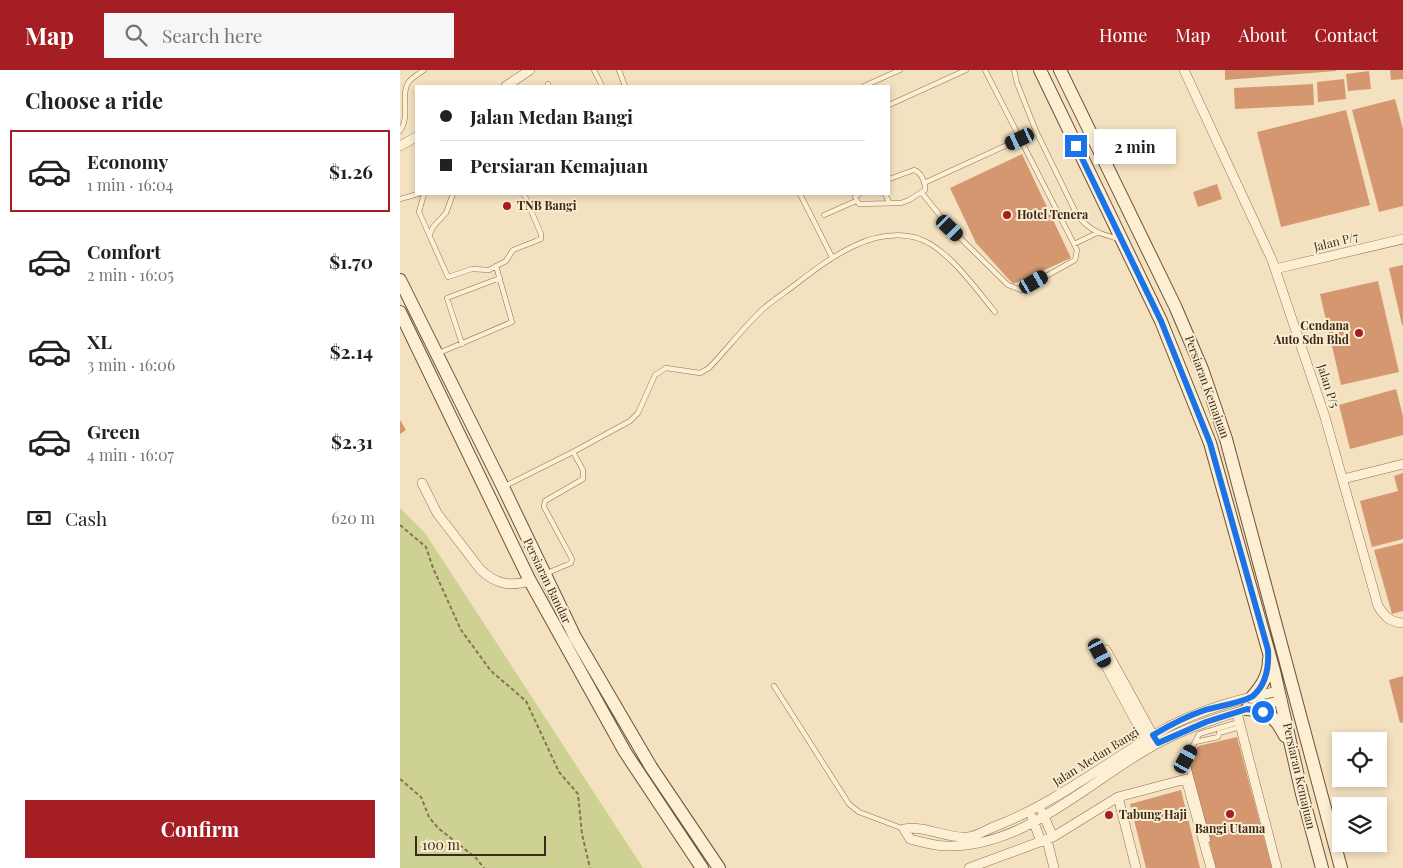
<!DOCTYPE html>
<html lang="en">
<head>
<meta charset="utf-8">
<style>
  body { margin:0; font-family:"Playfair Display",serif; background:#f6f6f6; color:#202124; height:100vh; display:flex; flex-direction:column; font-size:19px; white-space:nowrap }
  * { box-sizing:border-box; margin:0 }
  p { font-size:16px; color:#757577 }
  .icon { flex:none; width:28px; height:28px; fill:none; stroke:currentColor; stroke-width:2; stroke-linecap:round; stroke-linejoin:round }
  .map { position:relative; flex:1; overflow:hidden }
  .panel { display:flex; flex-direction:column; background:#fff; width:400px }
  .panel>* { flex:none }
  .banner { position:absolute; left:15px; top:15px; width:475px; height:110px; border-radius:0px; box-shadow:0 2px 8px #0003; display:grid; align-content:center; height:110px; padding:0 25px; background:#fff }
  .controls { position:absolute; left:932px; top:662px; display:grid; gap:10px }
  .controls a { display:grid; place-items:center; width:55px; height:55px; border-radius:0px; background:#fff; box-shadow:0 2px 8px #0003; font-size:25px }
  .scale { position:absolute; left:15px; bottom:12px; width:131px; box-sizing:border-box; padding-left:5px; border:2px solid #3b2a1b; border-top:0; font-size:14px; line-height:18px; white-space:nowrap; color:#3b2a1b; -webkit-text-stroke:4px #f9eccf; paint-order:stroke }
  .end { position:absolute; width:22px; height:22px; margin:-11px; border:6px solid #1a73e8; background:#fff; box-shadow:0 0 0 2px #fff }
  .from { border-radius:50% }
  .bubble { position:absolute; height:35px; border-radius:0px; background:#fff; box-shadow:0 2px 8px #0003; font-size:16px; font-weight:700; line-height:35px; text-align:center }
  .car { position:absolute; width:15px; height:30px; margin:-15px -8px; border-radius:6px; box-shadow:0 0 4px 1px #0007; background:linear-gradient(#222 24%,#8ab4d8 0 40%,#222 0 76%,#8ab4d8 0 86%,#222 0) }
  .banner b { display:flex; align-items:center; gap:18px; height:48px; font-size:19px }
  .banner b+b { border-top:1px solid #e0e0e0 }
  .banner i { width:12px; height:12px; background:#202124 }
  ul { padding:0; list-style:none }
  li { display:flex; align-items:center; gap:15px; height:82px; margin:0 10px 8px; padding:0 15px; border:2px solid transparent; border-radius:0px }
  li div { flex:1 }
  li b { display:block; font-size:19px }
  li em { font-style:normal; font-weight:700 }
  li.on { border-color:#a41e24 }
  li>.icon { width:45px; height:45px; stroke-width:1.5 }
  h2 { padding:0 25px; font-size:22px; line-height:60px }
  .pay { display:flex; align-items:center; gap:12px; height:55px; padding:0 25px; font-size:19px }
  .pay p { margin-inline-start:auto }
  .button { display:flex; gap:10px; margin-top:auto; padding:10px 25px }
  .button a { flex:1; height:58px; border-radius:0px; background:#a41e24; color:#fff; font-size:20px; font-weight:700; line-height:58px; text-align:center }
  header { display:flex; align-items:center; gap:30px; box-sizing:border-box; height:70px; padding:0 25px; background:#a41e24; color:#fff }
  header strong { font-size:24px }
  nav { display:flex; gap:28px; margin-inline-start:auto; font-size:18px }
  .search { width:350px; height:45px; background:#f6f6f6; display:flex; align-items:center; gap:12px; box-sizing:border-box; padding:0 18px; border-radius:0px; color:#757577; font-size:19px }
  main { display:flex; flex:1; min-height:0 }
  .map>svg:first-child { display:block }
  .green { fill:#cdd292 }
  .building { fill:#d59770 }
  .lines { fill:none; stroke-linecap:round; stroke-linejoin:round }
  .service-casing { stroke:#8e7155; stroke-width:5.5 }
  .minor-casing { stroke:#8e7155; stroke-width:10 }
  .secondary-casing { stroke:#6f5238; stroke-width:14 }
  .path { stroke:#8e7155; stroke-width:2; stroke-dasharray:4 2.5; stroke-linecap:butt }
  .service { stroke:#fcefd3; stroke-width:4.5 }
  .minor { stroke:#fcefd3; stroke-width:9 }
  .secondary { stroke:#fcefd3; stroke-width:12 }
  .route { stroke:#1a73e8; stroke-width:6 }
  .poi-dot { fill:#a41e24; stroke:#f9eccf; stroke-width:2 }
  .labels { text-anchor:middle; stroke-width:4; stroke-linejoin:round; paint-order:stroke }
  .poi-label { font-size:12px; font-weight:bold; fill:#3b2a1b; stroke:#f9eccf; text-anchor:start }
  .street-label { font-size:12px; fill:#3b2a1b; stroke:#f9eccf }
</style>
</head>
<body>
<header>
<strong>Map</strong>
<div class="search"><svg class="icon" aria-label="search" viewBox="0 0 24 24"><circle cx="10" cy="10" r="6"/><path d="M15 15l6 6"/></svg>Search here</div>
<nav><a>Home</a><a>Map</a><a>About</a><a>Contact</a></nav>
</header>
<main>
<section class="panel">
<h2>Choose a ride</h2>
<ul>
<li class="on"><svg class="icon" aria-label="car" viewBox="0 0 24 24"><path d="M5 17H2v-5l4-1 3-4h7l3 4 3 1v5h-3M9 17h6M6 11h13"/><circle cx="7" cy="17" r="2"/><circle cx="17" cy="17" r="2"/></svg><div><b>Economy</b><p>1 min · 16:04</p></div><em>$1.26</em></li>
<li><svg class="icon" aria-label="car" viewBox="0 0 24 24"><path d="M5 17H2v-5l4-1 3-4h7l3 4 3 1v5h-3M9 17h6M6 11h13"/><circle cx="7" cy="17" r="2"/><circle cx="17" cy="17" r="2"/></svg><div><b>Comfort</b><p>2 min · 16:05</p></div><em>$1.70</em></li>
<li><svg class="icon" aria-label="car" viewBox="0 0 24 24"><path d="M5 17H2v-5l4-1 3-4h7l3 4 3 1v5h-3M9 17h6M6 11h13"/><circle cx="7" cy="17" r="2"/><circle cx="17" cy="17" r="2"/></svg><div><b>XL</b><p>3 min · 16:06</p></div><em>$2.14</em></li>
<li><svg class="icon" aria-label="car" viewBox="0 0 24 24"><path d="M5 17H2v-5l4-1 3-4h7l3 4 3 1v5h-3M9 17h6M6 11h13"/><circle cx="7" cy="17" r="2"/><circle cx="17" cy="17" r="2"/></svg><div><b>Green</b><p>4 min · 16:07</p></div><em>$2.31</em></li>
</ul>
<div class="pay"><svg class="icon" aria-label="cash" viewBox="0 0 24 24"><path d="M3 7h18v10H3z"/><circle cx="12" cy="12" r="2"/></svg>Cash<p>620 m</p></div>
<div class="button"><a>Confirm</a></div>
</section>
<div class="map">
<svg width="1003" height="798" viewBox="0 0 1003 798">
  <rect width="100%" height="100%" fill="#f3e1bf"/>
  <!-- green -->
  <path class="green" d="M0 438 25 463 243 798H0Z"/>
  <!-- building -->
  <path class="building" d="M825 0H936V1L825 10Z
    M990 0H1003V9L991 10Z
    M969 1 971 19 948 21 946 4Z
    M944 9 946 29 918 32 917 12Z
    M913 14 914 35 835 39 834 18Z
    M995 29 1003 59V136L979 142 952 40Z
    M946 40 970 135 881 157 857 62Z
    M622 84 671 188 613 214 576 173 550 118Z
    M817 114 822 129 798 137 793 122Z
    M1003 195V255H1002L989 198Z
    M978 211 999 302 941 315 920 224Z
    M996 319 1003 346V365L950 379 939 335Z
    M0 350 6 360 0 364Z
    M1003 403V469L972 477 960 431 998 421 994 406Z
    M1003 473V541L992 544 974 480Z
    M1003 606V652L1000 653 989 610Z
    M837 667 872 798H816L788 691 798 676Z
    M781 720 800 798H746L730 734Z"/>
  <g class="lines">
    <defs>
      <path id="service" d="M194 0 202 16
        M219 0 225 16
        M585 0 674 174 697 163
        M614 0 617 13 636 61 677 145C690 161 700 164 719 169
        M148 14 149 16
        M464 16 500 0
        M489 35 566 0
        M0 61C11 45 0 25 8 13 12 7 19 4 24 0
        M524 113 620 69
        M522 123 550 158 608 215 621 220 675 190 677 180 674 174
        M24 124 19 142 48 207 72 199 89 200 106 191 113 180 141 169V164L124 124
        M400 124 432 187
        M459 124 455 127 459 134 501 133 509 130 525 120C526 113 521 102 514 100L489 109
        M485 124 489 132
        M0 129 18 124
        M424 145 456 131
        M30 164 33 157 46 143 53 124
        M62 274 47 228 100 208
        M39 283 112 252 96 196
        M105 416 173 382 230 351 238 343 255 305 266 298 300 303 309 298C327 279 344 257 363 239 373 230 386 222 396 214 430 188 474 154 520 169 548 179 576 219 595 242
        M145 504 171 493 172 489 144 437 145 431 183 409V400L173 382
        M374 616 449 734 459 742 504 759
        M795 672 818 667 819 663 840 657
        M808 770 786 689 799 664 839 652"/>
      <path id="minor" d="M784 0 872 190 925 347 978 536C985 547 990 552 1003 553
        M106 16 130 0
        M0 76 16 67
        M875 199 1003 169
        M943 409 1003 394
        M22 413 37 443 80 499C95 514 110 517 130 511
        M879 621C838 629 797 640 761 661 706 692 656 733 596 756 588 759 577 766 568 767 546 769 526 755 504 759L510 769C522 772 535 776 547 776 627 778 694 706 760 672 798 652 840 641 882 630
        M837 643 877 798
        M748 674 699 583 706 580 756 671
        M718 727 736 798
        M642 742 653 767
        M632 747 641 772
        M647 770 654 798
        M569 798 653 767 718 727 786 709 811 798"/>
      <path id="secondary" d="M640 0 761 251 810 373 874 601 902 724 922 798
        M660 0 775 236 802 299 826 369 941 798
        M0 210 103 417 175 567 251 697 319 798
        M0 242 130 511 225 682 302 798
        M852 627C862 616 869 605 869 589
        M847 639C869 641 875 647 885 666"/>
    </defs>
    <!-- service casing -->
    <use href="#service" class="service-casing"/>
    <!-- minor casing -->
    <use href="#minor" class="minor-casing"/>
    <!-- secondary casing -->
    <use href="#secondary" class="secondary-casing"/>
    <!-- path -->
    <path class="path" d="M0 455 26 477 33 498 61 560 91 601 126 631 159 702 178 724 182 764 190 798
      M0 709 21 727 29 747 38 758 76 788 84 798"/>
    <!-- service -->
    <use href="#service" class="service"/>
    <!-- minor -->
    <use href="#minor" class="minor"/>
    <!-- secondary -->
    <use href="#secondary" class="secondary"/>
  </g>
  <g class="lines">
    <!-- route -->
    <path class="route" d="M676 76 761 251 810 373 868 580C869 597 867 614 853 626 847 631 816 637 805 640 787 646 770 655 753 665L758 673 806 652 847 639 863 642"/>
  </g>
  <!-- markers -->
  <g class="poi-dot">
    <circle cx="107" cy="136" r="5"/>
    <circle cx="607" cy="145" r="5"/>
    <circle cx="959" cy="263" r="5"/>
    <circle cx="830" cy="744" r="5"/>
    <circle cx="709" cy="745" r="5"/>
  </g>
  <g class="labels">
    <!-- poi labels -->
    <g class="poi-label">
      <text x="117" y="140">TNB Bangi</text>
      <text x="617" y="149">Hotel Tenera</text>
      <text x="949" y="260" text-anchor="end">Cendana<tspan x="949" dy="14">Auto Sdn Bhd</tspan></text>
      <text x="719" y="749">Tabung Haji</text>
      <text x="830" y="763" text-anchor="middle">Bangi Utama</text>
    </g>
    <!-- street labels -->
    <g class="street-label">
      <text transform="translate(936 172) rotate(-14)" y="4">Jalan P/7</text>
      <text transform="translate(928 316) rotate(72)" y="4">Jalan P/5</text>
      <text transform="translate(807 317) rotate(70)" y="4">Persiaran Kemajuan</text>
      <text transform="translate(147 511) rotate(64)" y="4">Persiaran Bandar</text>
      <text transform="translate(696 687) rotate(-32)" y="4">Jalan Medan Bangi</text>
      <text transform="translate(899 706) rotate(77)" y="4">Persiaran Kemajuan</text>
    </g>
  </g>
</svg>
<div class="controls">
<a><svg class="icon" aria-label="locate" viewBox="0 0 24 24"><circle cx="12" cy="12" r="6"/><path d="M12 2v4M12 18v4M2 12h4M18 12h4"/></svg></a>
<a><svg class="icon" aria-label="layers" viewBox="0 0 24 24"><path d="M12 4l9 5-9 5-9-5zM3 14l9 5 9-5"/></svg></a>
</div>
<div class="scale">100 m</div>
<i class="end from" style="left:863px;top:642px"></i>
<i class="end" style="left:676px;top:76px"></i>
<div class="bubble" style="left:694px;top:59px;width:82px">2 min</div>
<i class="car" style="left:620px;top:69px;rotate:245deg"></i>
<i class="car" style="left:550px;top:158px;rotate:134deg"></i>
<i class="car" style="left:634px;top:212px;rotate:60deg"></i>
<i class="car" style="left:700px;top:583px;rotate:152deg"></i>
<i class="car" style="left:786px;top:689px;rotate:29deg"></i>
<div class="banner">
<b><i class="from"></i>Jalan Medan Bangi</b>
<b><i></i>Persiaran Kemajuan</b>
</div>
</div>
</main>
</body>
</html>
